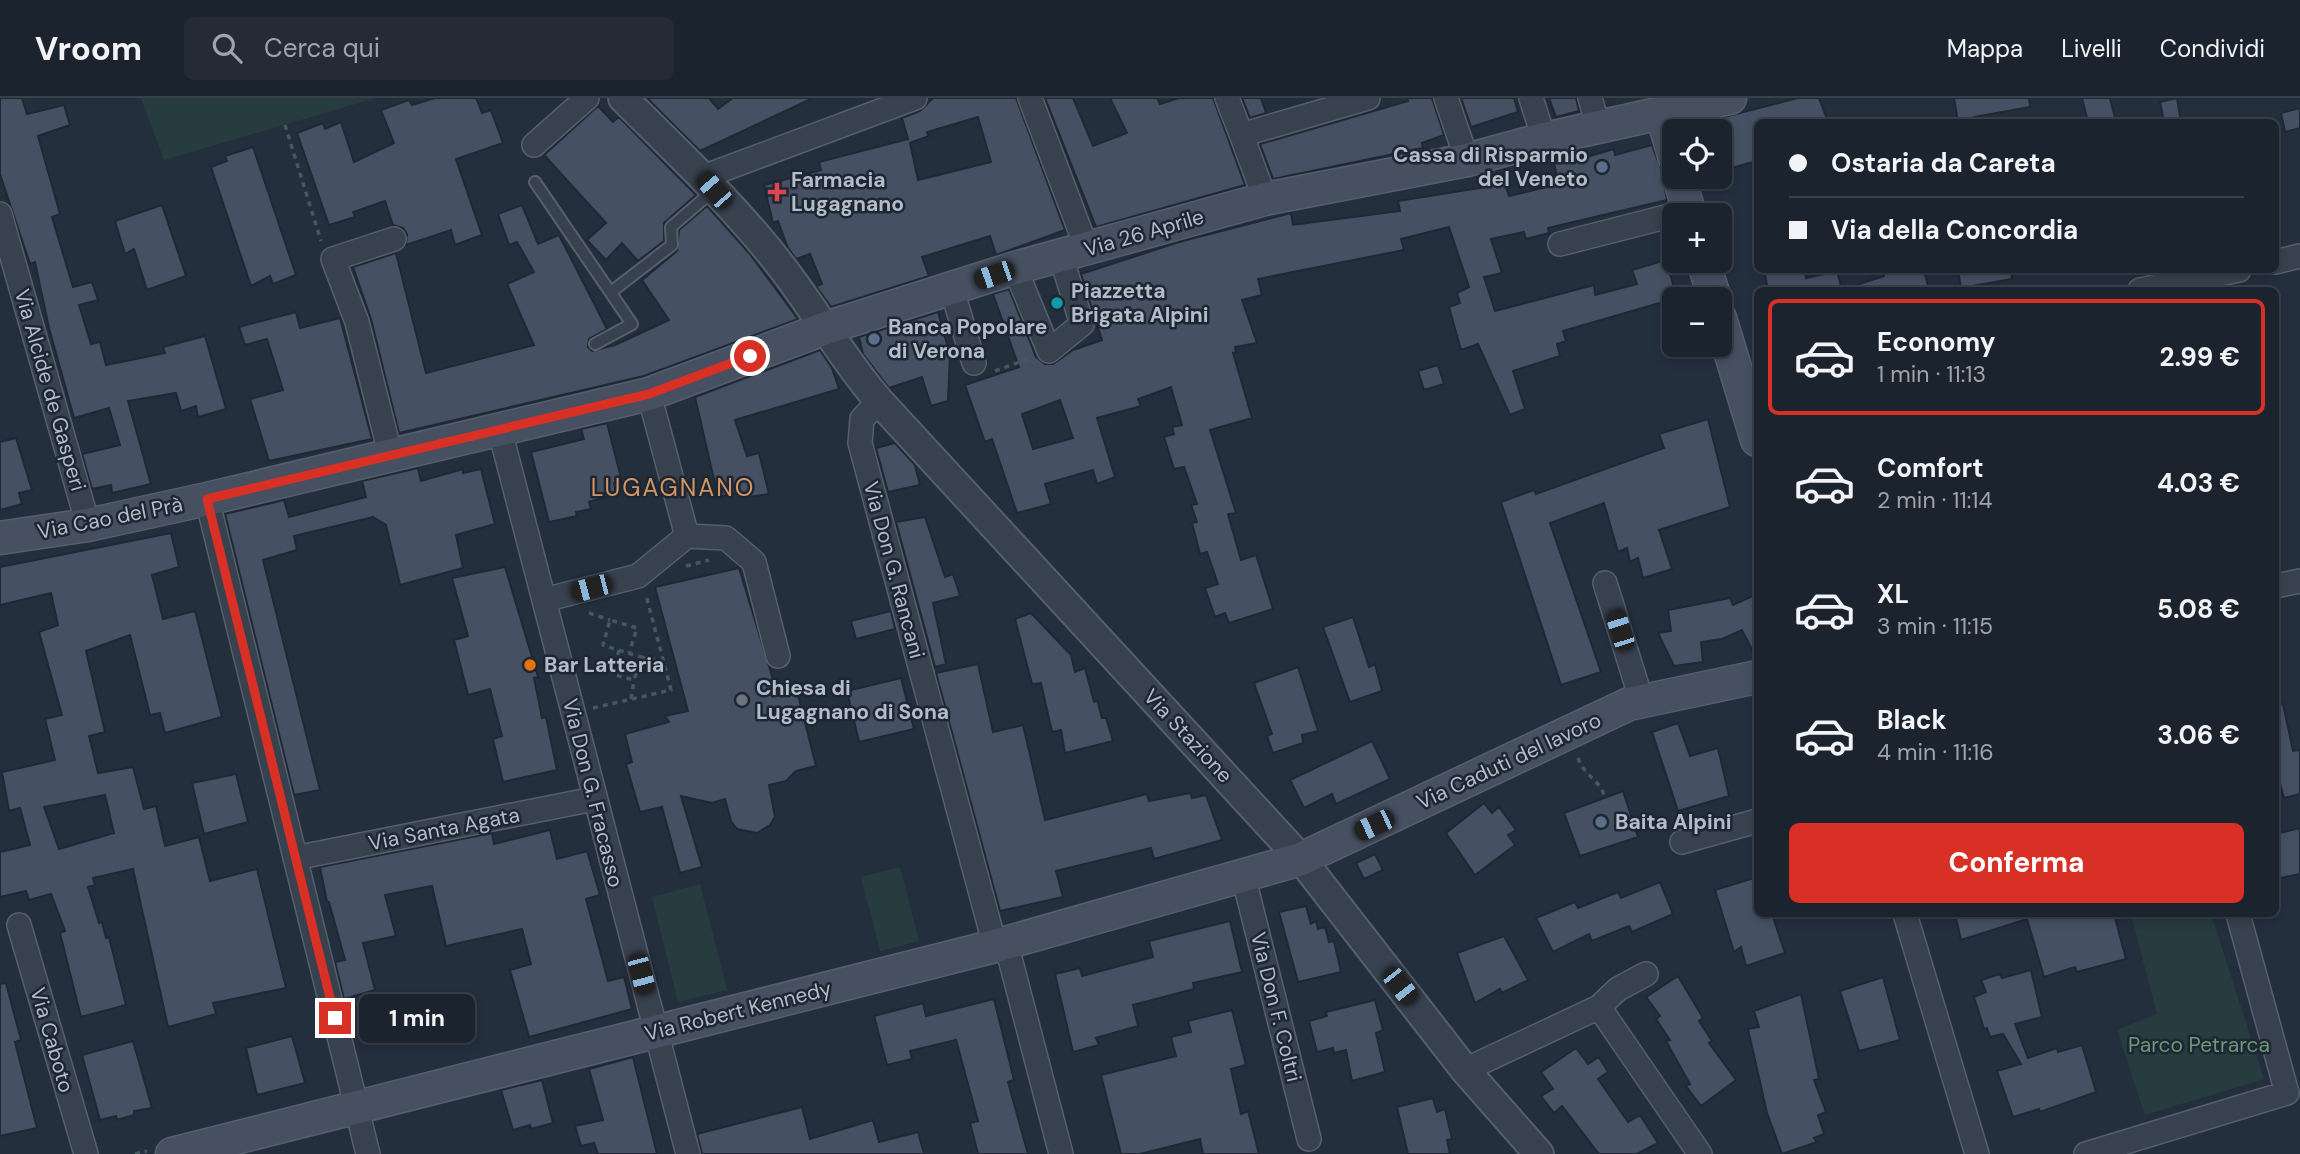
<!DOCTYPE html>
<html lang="it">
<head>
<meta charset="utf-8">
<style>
  body { margin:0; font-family:"DM Sans",sans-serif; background:#242b36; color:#f1f3f6; height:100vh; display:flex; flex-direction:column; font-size:26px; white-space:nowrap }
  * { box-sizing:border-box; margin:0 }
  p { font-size:23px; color:#a0a4aa }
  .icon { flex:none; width:38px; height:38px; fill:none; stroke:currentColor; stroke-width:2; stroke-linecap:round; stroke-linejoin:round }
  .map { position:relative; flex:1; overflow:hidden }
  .sheet { position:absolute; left:1754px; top:189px; width:525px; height:630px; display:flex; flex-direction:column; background:#1b232e; border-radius:10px; box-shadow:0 4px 10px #0003,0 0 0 2px #39404a }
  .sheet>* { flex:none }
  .banner { position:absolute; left:1754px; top:21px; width:525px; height:154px; border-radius:10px; box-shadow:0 4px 10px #0003,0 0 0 2px #39404a; display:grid; align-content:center; height:154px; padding:0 35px; background:#1b232e }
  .fabs { position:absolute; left:1662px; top:21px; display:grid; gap:14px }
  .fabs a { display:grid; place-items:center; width:70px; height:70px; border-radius:10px; background:#1b232e; box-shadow:0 4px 10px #0003,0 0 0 2px #39404a; font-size:35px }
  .end { position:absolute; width:32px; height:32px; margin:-16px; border:9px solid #d93025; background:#fff; box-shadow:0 0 0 4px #fff }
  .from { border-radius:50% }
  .bubble { position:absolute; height:49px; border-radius:10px; background:#1b232e; box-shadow:0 4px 10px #0003,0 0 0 2px #39404a; font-size:23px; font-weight:700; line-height:49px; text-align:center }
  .car { position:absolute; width:21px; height:42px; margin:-21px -10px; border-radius:9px; box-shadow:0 0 5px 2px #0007; background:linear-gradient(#222 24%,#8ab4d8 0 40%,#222 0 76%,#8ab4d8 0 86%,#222 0) }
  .banner b { display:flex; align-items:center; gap:24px; height:66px; font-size:26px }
  .banner b+b { border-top:2px solid #39404a }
  .banner i { width:18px; height:18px; background:#f1f3f6 }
  ul { padding:12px 0 0; list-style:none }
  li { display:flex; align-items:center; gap:21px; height:116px; margin:0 14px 10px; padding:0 21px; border:4px solid transparent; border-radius:10px }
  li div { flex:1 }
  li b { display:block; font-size:26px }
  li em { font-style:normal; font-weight:700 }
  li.current { border-color:#d93025 }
  li>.icon { width:63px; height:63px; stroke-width:1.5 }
  .button { display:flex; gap:14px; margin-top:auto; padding:14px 35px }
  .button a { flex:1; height:80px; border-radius:10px; background:#d93025; color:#fff; font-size:28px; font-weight:700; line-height:80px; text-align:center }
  header { display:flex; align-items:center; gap:42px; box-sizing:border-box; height:98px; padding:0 35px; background:#1b232e; border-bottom:2px solid #39404a }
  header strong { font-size:33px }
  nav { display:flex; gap:38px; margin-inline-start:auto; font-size:24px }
  .search { width:490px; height:63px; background:#242b36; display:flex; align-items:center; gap:18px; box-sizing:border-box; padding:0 24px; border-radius:10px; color:#a0a4aa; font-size:26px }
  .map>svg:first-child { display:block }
  .green { fill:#263c3f }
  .building { fill:#455162; stroke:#1f2835; stroke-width:2; fill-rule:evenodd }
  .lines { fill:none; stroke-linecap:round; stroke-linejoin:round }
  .service-casing { stroke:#565f6c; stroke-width:14 }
  .minor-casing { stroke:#565f6c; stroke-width:26 }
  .tertiary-casing { stroke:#565f6c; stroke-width:32 }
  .secondary-casing { stroke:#565f6c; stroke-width:35 }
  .path { stroke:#44595c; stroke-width:3.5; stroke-dasharray:5 5; stroke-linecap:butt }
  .service { stroke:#38414e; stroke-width:10 }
  .minor { stroke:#38414e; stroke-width:23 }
  .tertiary { stroke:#38414e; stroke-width:28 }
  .secondary { stroke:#465061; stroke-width:32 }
  .route { stroke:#d93025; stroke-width:9 }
  .service-dot { fill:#5c6f8a; stroke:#1d2633; stroke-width:2.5 }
  .health-dot { fill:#e0444e; stroke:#1d2633; stroke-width:2.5 }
  .culture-dot { fill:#0f9aa8; stroke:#1d2633; stroke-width:2.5 }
  .food-dot { fill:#e8710a; stroke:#1d2633; stroke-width:2.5 }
  .worship-dot { fill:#6b7280; stroke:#1d2633; stroke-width:2.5 }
  .labels { text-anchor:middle; stroke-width:5; stroke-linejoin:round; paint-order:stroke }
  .poi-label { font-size:21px; font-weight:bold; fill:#b4bcc9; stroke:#1d2633; text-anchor:start }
  .street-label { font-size:21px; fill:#b4bcc9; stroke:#1d2633 }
  .park-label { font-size:21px; fill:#6b9a76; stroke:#1d2633 }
  .quarter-label { font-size:24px; letter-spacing:2px; fill:#d59563; stroke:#1d2633 }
</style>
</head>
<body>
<header>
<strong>Vroom</strong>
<div class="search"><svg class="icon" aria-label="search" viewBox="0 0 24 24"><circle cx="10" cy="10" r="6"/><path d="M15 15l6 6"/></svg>Cerca qui</div>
<nav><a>Mappa</a><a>Livelli</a><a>Condividi</a></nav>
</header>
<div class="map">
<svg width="2300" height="1056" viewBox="0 0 2300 1056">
  <rect width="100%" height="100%" fill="#242f3e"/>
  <!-- green -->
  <path class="green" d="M141 0H376L164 62Z
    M900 769 919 843 880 853 861 779Z
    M700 786 727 892 678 904 652 799Z
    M2131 816H2211L2264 981 2145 1017 2117 932 2157 916Z"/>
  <!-- building -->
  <path class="building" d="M0 0H22L27 16 64 7 70 27 38 38 60 116 52 119 73 189 92 184 98 202 79 207 91 246 100 244 106 267 165 255 163 249 205 238 226 311 198 319 196 308 181 313 176 295 128 303 151 386 112 395 111 387 92 391 82 356 120 347 109 310 74 320 49 230 35 164 30 166 0 76Z
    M435 0H476L482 15 491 12 503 45 456 61 482 137 455 147 451 132 406 147 407 136 403 130 393 127 385 103 353 114 355 119 329 127 297 35 323 25 325 31 341 24 354 64 394 45 381 12 409 2 412 7Z
    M647 0H709L718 11 733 0H813L700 53Z
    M933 0H1016L1065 132 996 157 990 138 922 159 929 178 831 209 816 188 822 186 810 156 796 161 788 150 778 123 773 125 764 87 821 72 819 64 908 41 902 20 920 13ZM978 19 991 64 918 82 910 45 929 38 927 34Z
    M1045 0H1073L1093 48 1127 35 1110 0H1157L1160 6 1179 0H1213L1245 87 1096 129Z
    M1242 0H1261L1266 15 1250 20Z
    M1407 0H1432L1444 37 1422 45 1423 50 1273 81 1260 46 1408 3Z
    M1461 0H1514L1518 14 1471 29Z
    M1549 0H1576L1579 13 1556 19Z
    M1798 0H1819L1828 24H1757V63L1720 73V33H1686L1685 29Z
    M1954 0H2029L2030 9 1974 19 1975 24H1958Z
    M2082 0H2110L2116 24H2088Z
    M2177 0 2181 24H2164L2160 4Z
    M598 8 613 24 619 19 696 97 664 125V143L638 163 622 145 606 162 587 142 606 125 544 57Z
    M2300 10V30L2285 34 2281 15Z
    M1652 47 1662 74 1667 102 1548 130 1549 135 1526 141 1524 134 1491 141 1502 175 1484 179 1495 213 1594 187 1595 197 1637 186 1632 172 1666 162 1677 200 1563 233 1566 243 1557 246 1560 258 1513 273 1525 311 1510 317 1478 246 1461 252 1449 209 1460 205 1457 195 1469 189 1449 129 1401 141 1404 152 1258 181 1262 197 1242 202 1257 245 1235 249 1236 254 1233 255 1252 320 1210 332 1236 415 1228 416 1241 462 1256 457 1273 511 1229 525 1225 515 1215 519 1205 490 1218 486 1207 454 1200 456 1192 425 1197 424 1191 407 1197 406 1184 369 1174 371 1164 339 1174 336 1172 329 1182 327 1171 289 1138 301 1141 308 1097 320 1115 379 1097 386 1093 372 1045 386 1051 406 1017 415 992 341 985 344 965 287 1019 269 993 196 1009 191 1036 259 1045 266H1053L1073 252 1102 242 1081 176 1179 144 1291 115 1293 127 1400 113 1398 103 1505 86 1509 98 1559 86 1552 58 1571 54 1573 63 1614 51 1615 57ZM1060 302 1073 340 1033 351 1022 316Z
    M253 49 296 177 273 186 270 178 251 188 211 69 227 63 225 58Z
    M162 107 186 178 147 192 134 151 125 156 115 123Z
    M522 107 538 146 559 137 607 231 589 241 588 249 592 253 615 247 669 222 642 182 677 153 679 132 707 108 750 156 798 221 644 278 399 335 371 221 353 169 396 155 426 275 534 247 507 186 534 174 517 144 509 147 498 116Z
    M1764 172H1805L1806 180 1837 173 1842 192H1768Z
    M1883 172H1924L1929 192H1850V189L1884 178Z
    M1958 172H2011L2012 181 1961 190Z
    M296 214 300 230 340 220 372 341 269 363 250 301 283 292 267 241 245 247 239 229Z
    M938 214 950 257 948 303 931 308 922 279 889 290 863 256 859 239Z
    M820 252 832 270 839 291 735 322 747 358 759 355 769 396 749 399 741 394 718 399 695 299Z
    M1438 267 1444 286 1424 292 1418 273Z
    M1708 321 1730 409 1659 432 1672 471 1643 480 1638 460 1630 464 1627 450 1618 454 1604 405 1550 425 1601 574 1561 587 1501 404 1534 392 1536 396 1664 350 1659 336Z
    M607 325 622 384 614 385 616 396 589 404 591 411 576 414 577 418 549 424 531 354 584 341 581 331Z
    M16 340 32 392 19 395 22 406 0 412V344Z
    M895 345 915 367 920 387 888 394 876 350Z
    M418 370 421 383 463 371V375L481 371 495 426 456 437 463 470 400 487 386 427 373 419 294 438 297 452 263 462 320 692 294 697 225 416 284 402 289 419 366 399 362 383Z
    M925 419 945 479 953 476 960 498 933 505 946 566 935 569 896 424Z
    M171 435 179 469 152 477 163 521 195 513 222 619 165 635 160 615 150 617 130 537 86 553 105 634 89 638 98 675 133 669 144 711 156 708 165 748 199 739 210 783 257 771 286 890 213 905 216 916 168 929 133 771 93 780 95 787 88 789 99 825 102 824 106 840 109 839 126 907 81 919 60 835 65 833 51 796 29 802 26 793 0 799V754L30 747 20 710 9 713 2 674 55 662 45 621 62 617 39 534 58 527 51 495 0 507V469ZM105 697 114 735 59 751 44 709Z
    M505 469 538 579 534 580 542 620 546 619 557 672 503 684 493 641 502 638 490 591 468 597 454 542 468 538 452 480Z
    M739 470 776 591 795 585 816 668 796 673 786 683 769 687 775 719 770 727 757 735 737 731 731 723 725 701 712 705 681 698 702 769 680 775 662 709 640 714 626 666 632 664 625 636 669 624 665 618 688 613 655 489Z
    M1757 496V561L1742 532 1722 541 1701 544 1703 564 1674 568 1658 535 1671 533 1668 512 1730 500 1733 507Z
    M891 513 895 531 856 541 851 523Z
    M1031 515 1071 557 1075 574 1085 570 1094 604 1097 602 1102 620H1106L1113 643 1065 655 1061 632 1052 634 1041 585 1032 586 1015 521Z
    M1353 519 1369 569 1375 566 1382 593 1350 604 1323 529Z
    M978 566 993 634 1023 627 1045 722 1147 696 1149 703 1190 695 1192 700 1206 697 1222 742 1154 761 1151 750 1056 773 1063 799 1000 813 936 575Z
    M1298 569 1318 633 1302 637 1303 645 1273 655 1267 638 1272 636 1254 585Z
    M901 580 914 631 859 644 847 593Z
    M2283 606 2293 653 2300 652V696L2284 700 2279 682 2275 684V607Z
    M1678 625 1690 658 1718 650 1729 698 1678 713 1652 634Z
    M1372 643 1390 681 1336 706 1332 696 1304 710 1290 682Z
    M236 676 248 724 204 736 192 685Z
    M1623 693 1638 739 1580 758 1564 715Z
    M1484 705 1492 715 1499 709 1516 732 1508 737 1515 747 1475 777 1446 735Z
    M2300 730V776L2275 781V736Z
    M550 732 557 761 587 753 600 797 586 801 608 883 624 879 632 911 529 939 510 872 531 866 522 831 446 848 432 788 385 797 396 838 363 845 375 892 344 901 335 864 345 862 329 804H327L320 769 492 735 494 746Z
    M1375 756 1383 772 1364 781 1356 765Z
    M1757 779V816H1772L1785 855 1746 868 1741 849 1734 854 1715 792Z
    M1660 784 1673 816 1632 834 1629 828 1592 843 1589 836 1553 854 1536 820 1575 804 1578 810 1618 794 1621 800Z
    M1306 808 1311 826 1316 823 1318 831 1325 829 1329 844 1334 843 1341 874 1298 884 1279 814Z
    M1955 816H2114L2126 861 2077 874 2075 869 2044 879 2027 821 1961 842Z
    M1230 823 1242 874 1193 885 1194 891 1133 907 1138 928 1096 940 1099 947 1073 954 1055 876 1080 870 1082 878 1153 859 1149 843Z
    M1504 838 1528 882 1502 895 1500 891 1475 905 1457 855Z
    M2031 872 2042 919 2015 926 2028 960 2057 950 2058 954 2082 947 2096 994 2040 1014 2039 1011 2013 1019 1997 973 2021 966 2003 936 1990 939 1987 930 1984 931 1974 899 1986 894 1981 882 2000 876 2002 880Z
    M1678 878 1703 920 1699 923 1712 943 1709 945 1736 982 1701 1008 1686 988 1690 986 1666 943 1670 942 1656 921 1660 918 1646 899Z
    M1883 879 1900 942 1859 953 1840 893Z
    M6 885 21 942 15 944 37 1030 0 1038V886Z
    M1801 896 1819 981 1814 982 1826 1014 1818 1017 1824 1036 1814 1040 1817 1044 1782 1056 1767 1015 1748 931 1759 929 1754 913Z
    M994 901 1014 982 1008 984 1028 1056H978L970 1025 978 1023 956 942 910 953 912 961 887 967 874 918 923 905 926 918Z
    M1375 902 1383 932 1376 935 1385 974 1352 983 1346 952 1334 955 1333 950 1317 954 1309 923 1327 918 1326 914Z
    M1232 912 1246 967 1231 971 1241 1016 1248 1013 1259 1056H1203L1200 1041 1140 1056H1121L1101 977 1176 958 1171 939 1191 934 1188 923Z
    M292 938 305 985 257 997 246 950Z
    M133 943 152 1010 134 1013V1017L117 1022 116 1018 100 1022 82 957Z
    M1576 950 1588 966 1599 959 1608 974 1598 981 1628 1024 1640 1017 1658 1045 1637 1056H1599L1562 1008 1554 1015 1541 998 1553 991 1541 974Z
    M633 959 657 1056H598L594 1045 581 1048 575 1028 603 1022 589 971Z
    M542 982 553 1025 531 1031 530 1027 513 1032 501 992Z
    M1433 1000 1437 1014 1445 1011 1452 1041 1447 1042 1450 1056H1408L1397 1009Z
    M802 1009 810 1041 873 1022 879 1044 918 1034 924 1056H702L697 1036Z"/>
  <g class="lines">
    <defs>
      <path id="service" d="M535 84 632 226 595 246
        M611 194 672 147 671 129 714 92"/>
      <path id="minor" d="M1030 0 1087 151
        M1227 0 1243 41
        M1446 0 1467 62
        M1531 0 1544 41
        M1590 0 1598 28
        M534 47 587 0
        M703 79 915 0
        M1265 101 1243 41 1248 35 1368 0
        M0 116 88 427
        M1560 146 1689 113
        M2275 164 2300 158
        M1015 170 1049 253 1082 226 1061 159
        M952 192 974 265
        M2140 192 2239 172
        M879 303 862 321 860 345 995 848
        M500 333 688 1056
        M391 359 357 224 333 161 394 141
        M207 401 368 1056
        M687 438 726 440 754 464 778 558
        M1605 485 1642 604
        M2275 488 2300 483
        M544 502 638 478 687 438 649 296
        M1682 744 1757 723
        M295 760 594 701
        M1243 777 1309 1041
        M1905 816 1977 1056
        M19 827 86 1056
        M1006 845 1061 1056
        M1599 909 1618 891 1646 876
        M1465 972 1599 909 1700 1056
        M2086 1056 2287 995 2238 816"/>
      <path id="tertiary" d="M623 0C677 54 734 107 781 168 815 212 843 261 879 303L1301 761 1465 972 1539 1056"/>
      <path id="secondary" d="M1662 16 1675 61
        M1679 79 1690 117
        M1703 163 1715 201
        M1720 220 1757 342
        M0 440 88 427 207 401 649 296 826 230 1015 170 1265 101 1467 62 1544 41 1730 0
        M172 1056 995 848 1301 761 1629 606 1757 579"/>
    </defs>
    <!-- service casing -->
    <use href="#service" class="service-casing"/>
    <!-- minor casing -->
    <use href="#minor" class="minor-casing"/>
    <!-- tertiary casing -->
    <use href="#tertiary" class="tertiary-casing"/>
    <!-- secondary casing -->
    <use href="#secondary" class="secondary-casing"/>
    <!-- path -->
    <path class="path" d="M285 27 321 143
      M995 273 1030 260
      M686 468 709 462
      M589 515 610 522
      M619 552 612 576 634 582 641 559C628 555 615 551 603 547L610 522 637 530 629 555
      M641 559 663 564
      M631 601 634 582
      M593 610 671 592 646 497
      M1578 660C1584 678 1600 681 1605 700
      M135 1056 147 1053"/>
    <!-- service -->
    <use href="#service" class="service"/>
    <!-- minor -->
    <use href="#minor" class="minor"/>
    <!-- tertiary -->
    <use href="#tertiary" class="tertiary"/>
    <!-- secondary -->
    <use href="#secondary" class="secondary"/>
  </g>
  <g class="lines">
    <!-- route -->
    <path class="route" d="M335 920 207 401 649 296 750 258"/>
  </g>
  <!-- markers -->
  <g class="service-dot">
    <circle cx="1602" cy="69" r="7"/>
    <circle cx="874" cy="241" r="7"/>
    <circle cx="1601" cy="724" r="7"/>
  </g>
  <path class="health-dot" d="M773.5 83.5h7v7h7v7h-7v7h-7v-7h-7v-7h7z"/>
  <circle class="culture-dot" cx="1057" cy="205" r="7"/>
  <circle class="food-dot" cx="530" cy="567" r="7"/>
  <circle class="worship-dot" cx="742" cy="602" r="7"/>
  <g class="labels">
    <!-- poi labels -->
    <g class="poi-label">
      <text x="1588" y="64" text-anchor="end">Cassa di Risparmio<tspan x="1588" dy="24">del Veneto</tspan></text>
      <text x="791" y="89">Farmacia<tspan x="791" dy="24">Lugagnano</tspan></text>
      <text x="1071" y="200">Piazzetta<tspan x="1071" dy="24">Brigata Alpini</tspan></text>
      <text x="888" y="236">Banca Popolare<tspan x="888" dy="24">di Verona</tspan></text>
      <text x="544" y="574">Bar Latteria</text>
      <text x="756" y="597">Chiesa di<tspan x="756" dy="24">Lugagnano di Sona</tspan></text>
      <text x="1615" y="731">Baita Alpini</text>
    </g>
    <!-- street labels -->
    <g class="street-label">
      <text transform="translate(1144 135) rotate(-16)" y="7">Via 26 Aprile</text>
      <text transform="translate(50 292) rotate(74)" y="7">Via Alcide de Gasperi</text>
      <text transform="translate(110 420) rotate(-11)" y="7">Via Cao del Prà</text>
      <text transform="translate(894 472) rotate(75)" y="7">Via Don G. Rancani</text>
      <text transform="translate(1188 638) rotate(47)" y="7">Via Stazione</text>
      <text transform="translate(1509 663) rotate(-25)" y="7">Via Caduti del lavoro</text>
      <text transform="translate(593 695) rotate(76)" y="7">Via Don G. Fracasso</text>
      <text transform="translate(444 731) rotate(-11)" y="7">Via Santa Agata</text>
      <text transform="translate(1276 909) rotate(76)" y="7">Via Don F. Coltri</text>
      <text transform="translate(738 913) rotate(-14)" y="7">Via Robert Kennedy</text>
      <text transform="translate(52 942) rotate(74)" y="7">Via Caboto</text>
    </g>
    <!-- park labels -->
    <g class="park-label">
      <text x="2199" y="954">Parco Petrarca</text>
    </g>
    <!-- quarter labels -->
    <g class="quarter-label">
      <text x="673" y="398">LUGAGNANO</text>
    </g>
  </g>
</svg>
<div class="fabs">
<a><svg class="icon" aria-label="locate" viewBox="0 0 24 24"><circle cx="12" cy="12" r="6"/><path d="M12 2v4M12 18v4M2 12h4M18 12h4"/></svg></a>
<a>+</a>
<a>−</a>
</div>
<i class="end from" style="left:750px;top:258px"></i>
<i class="end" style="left:335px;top:920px"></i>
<div class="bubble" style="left:359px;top:896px;width:116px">1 min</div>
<i class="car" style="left:714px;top:92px;rotate:319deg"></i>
<i class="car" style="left:994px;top:177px;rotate:251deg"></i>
<i class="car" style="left:591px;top:490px;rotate:255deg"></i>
<i class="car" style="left:1620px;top:532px;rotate:342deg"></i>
<i class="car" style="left:1374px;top:727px;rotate:245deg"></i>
<i class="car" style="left:641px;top:876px;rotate:165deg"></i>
<i class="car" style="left:1400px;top:888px;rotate:142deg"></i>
<div class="banner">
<b><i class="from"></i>Ostaria da Careta</b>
<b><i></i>Via della Concordia</b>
</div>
<section class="sheet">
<ul>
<li class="current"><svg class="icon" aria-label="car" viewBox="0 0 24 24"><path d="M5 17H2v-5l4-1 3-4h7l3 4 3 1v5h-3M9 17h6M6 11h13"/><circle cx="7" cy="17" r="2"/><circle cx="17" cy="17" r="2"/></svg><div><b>Economy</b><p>1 min · 11:13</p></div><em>2.99 €</em></li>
<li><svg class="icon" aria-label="car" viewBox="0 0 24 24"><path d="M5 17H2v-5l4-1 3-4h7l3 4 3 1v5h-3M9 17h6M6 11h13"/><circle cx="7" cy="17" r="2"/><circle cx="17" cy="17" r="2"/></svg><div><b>Comfort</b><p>2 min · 11:14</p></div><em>4.03 €</em></li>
<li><svg class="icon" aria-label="car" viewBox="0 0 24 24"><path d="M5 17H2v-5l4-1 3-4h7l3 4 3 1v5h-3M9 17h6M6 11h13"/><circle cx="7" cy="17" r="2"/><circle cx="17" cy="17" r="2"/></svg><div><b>XL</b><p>3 min · 11:15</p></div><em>5.08 €</em></li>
<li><svg class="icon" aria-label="car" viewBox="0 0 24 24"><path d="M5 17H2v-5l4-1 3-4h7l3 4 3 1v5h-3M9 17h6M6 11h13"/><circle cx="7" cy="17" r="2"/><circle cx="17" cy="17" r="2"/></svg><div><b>Black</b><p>4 min · 11:16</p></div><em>3.06 €</em></li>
</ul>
<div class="button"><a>Conferma</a></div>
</section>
</div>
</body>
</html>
